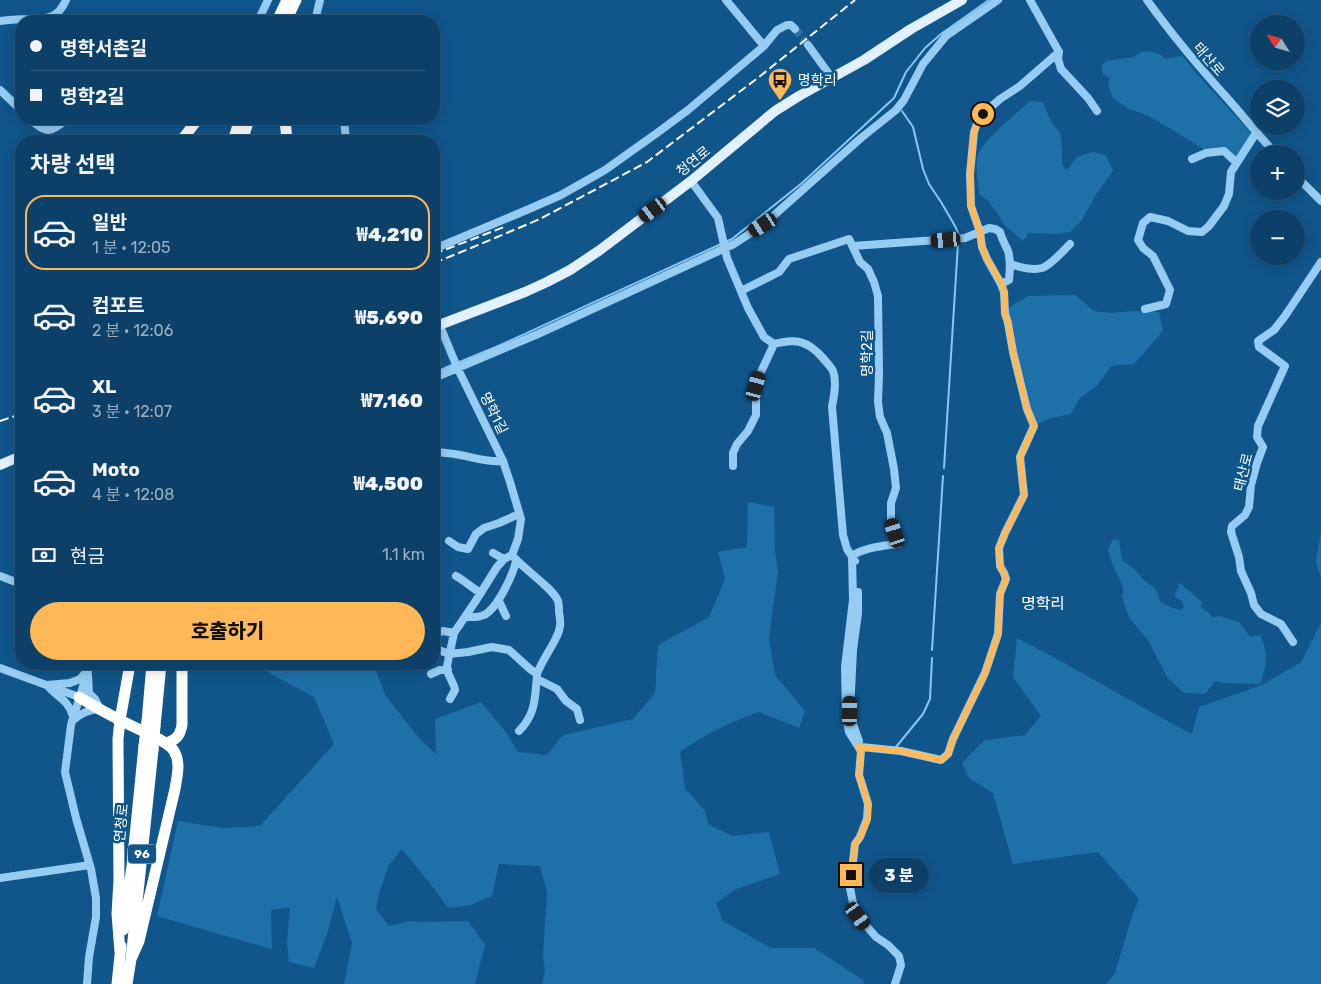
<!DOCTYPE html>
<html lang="ko">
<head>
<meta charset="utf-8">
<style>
  body { margin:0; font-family:Rubik,"Noto Sans KR",sans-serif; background:#15476e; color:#f1f3f6; height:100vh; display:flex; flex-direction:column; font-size:19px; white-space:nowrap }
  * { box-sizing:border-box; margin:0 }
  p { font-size:16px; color:#9aafc0 }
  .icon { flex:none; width:28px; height:28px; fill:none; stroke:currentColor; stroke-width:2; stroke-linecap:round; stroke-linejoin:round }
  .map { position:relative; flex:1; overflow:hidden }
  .side { position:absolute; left:15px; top:135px; width:425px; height:535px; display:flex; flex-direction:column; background:#0c4068; border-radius:20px; box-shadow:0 2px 12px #0003,0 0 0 1px #2c597c }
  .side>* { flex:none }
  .top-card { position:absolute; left:15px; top:15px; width:425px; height:110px; border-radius:20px; box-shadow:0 2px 12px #0003,0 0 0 1px #2c597c; display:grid; align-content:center; height:110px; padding:0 15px; background:#0c4068 }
  .needle { width:32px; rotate:307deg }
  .tools { position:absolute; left:1250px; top:15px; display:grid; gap:10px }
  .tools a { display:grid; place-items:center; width:55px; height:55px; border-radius:50%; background:#0c4068; box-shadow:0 2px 12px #0003,0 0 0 1px #2c597c; font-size:25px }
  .end { position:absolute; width:22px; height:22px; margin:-11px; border:6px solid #ffb857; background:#111; box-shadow:0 0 0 2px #111 }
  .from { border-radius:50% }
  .bubble { position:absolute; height:35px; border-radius:18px; background:#0c4068; box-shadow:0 2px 12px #0003,0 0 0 1px #2c597c; font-size:16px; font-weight:800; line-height:35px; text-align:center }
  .car { position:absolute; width:15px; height:30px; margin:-15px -8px; border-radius:6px; box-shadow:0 0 4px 1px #0007; background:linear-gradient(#222 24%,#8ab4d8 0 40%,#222 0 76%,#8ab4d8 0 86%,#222 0) }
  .top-card b { display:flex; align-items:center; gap:18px; height:48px; font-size:19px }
  .top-card b+b { border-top:1px solid #2c597c }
  .top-card i { width:12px; height:12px; background:#f1f3f6 }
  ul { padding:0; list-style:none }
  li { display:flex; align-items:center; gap:15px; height:75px; margin:0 10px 8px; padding:0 5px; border:2px solid transparent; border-radius:20px }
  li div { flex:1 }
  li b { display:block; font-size:19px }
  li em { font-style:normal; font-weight:800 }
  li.current { border-color:#ffb857 }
  li>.icon { width:45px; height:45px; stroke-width:1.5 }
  h2 { padding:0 15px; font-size:22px; line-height:60px }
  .pay { display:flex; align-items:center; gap:12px; height:55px; padding:0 15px; font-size:19px }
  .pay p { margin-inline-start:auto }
  .action { display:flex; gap:10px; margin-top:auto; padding:10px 15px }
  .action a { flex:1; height:58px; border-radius:30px; background:#ffb857; color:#111; font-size:20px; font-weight:800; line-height:58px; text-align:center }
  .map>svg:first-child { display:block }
  .green { fill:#1e70a9 }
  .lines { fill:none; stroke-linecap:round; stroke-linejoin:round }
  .stream { stroke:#87c9f6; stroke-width:2 }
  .minor-tunnel { stroke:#346f9c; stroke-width:8; stroke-dasharray:8 4; stroke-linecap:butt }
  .minor { stroke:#96ccf2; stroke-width:8 }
  .major { stroke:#e1f1ff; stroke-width:10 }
  .highway { stroke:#fff; stroke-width:11 }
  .rail { stroke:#fff; stroke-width:2; stroke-dasharray:9 4; stroke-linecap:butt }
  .highway-bridge { stroke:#fff; stroke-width:11 }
  .route { stroke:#ffb857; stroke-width:6 }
  .labels { text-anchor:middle; stroke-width:5; stroke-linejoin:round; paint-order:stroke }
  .shield { fill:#10568b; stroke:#b7ccdc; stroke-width:1 }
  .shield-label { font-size:12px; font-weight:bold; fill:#fff }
  .street-label { font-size:14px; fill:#fff; stroke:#10568b }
  .poi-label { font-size:14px; fill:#fff; stroke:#10568b; text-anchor:start }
  .quarter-label { font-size:16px; fill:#fff; stroke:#10568b }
</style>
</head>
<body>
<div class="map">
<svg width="1321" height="984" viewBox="0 0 1321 984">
  <rect width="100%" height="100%" fill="#10568b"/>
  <!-- green -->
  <path class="green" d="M1144 51C1153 52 1159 52 1165 59L1183 56 1195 72 1252 134 1237 161 1223 148 1204 149 1149 116 1129 109 1113 98 1108 85 1110 79 1103 74 1101 66 1106 61 1133 57Z
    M1030 101 1043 102 1051 122 1061 134 1062 150V165L1067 170 1077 157 1093 152 1106 155 1113 171 1095 196 1082 220 1070 232 1056 234 1029 233 1023 241 1005 226 996 211 988 201 979 194C978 181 975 168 978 155 981 142 1019 111 1030 101Z
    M1075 295 1094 311 1110 313 1132 311 1159 312 1163 331 1134 364 1111 366 1097 386 1080 398 1071 414 1052 418 1037 424 1032 413 1025 381 1017 355 1014 330 1008 308 1028 296Z
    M748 502 774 507 775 551 778 571 769 638 775 675 805 711 799 728 759 712C731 722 704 734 680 752L685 788 705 811 709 825 733 836 769 832 780 874 734 890 716 903 723 921 771 948H814L863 980 864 984H542L545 971 543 956 547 892 540 866 499 864 492 896 471 905 448 908 436 891 402 849 389 865 379 893 376 909 389 926 410 921 422 922 468 921 485 945 475 984H344L352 943 337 897 327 934 314 968 289 962 287 943 290 907 271 910 272 949 157 916 178 821 224 828 260 826 334 744 314 697 266 671 273 664H369L374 665 385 695 419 738 436 754 435 719 481 702 505 731 518 752 547 755 563 735 633 719 655 693 658 645 709 617 725 579 718 552 747 547Z
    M1321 531V579L1316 562Z
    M1113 539 1119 540 1122 560 1133 568 1145 581 1156 589 1160 601 1172 608 1181 610 1184 606 1182 601 1174 596 1180 583 1202 602 1201 608 1207 611 1213 618 1219 616 1239 622 1250 637 1260 635C1269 654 1267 665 1260 684L1225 683 1215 681 1205 694 1184 693 1167 677 1148 640 1130 619 1127 612 1122 597 1123 587 1111 561 1108 549Z
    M1321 623V984H1106L1115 973 1132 916 1139 899 1098 852 1013 864 993 793 969 778 962 763 985 740 1025 735 1041 716 1013 677 1017 638C1076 668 1133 703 1192 734L1199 707 1262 685 1301 662Z"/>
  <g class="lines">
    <!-- stream -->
    <path class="stream" d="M902 111 913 127 923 169 929 184 941 202 955 226 959 235
      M725 242 732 239 802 183 894 98 906 72 925 48 941 34 989 0
      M457 363 496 347 721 244
      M434 373 452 365
      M944 468 958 243
      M932 650 943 476
      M896 747 923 714 930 699 932 658"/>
    <!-- minor-tunnel -->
    <path class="minor-tunnel" d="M795 29 808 45"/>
    <!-- minor -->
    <path class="minor" d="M726 0 764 46
      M1147 0C1172 35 1199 67 1228 99 1244 117 1259 136 1276 154
      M0 21C9 20 18 19 28 19 47 18 57 20 66 0
      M258 21 268 0
      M315 21 320 0
      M808 45 832 78
      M1059 52 1058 59 1061 69 1088 98 1097 111
      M0 90 21 110
      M30 119C47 135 51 132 67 119
      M344 119 346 141
      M1192 159 1206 153 1224 151 1237 163
      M1296 176 1321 201
      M691 181 718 218 727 258 748 308 764 337 774 344 760 374 756 386V415L748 431 737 444 733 453V466
      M853 246 965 238 989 228 995 229 1000 232C1002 240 1005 244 1008 251 1011 261 1010 270 1009 280L1001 284
      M434 249 529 209 561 195 605 170 657 133 688 110 764 46 777 30 787 25H791L795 29
      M1010 264C1019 267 1032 271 1042 268 1051 265 1063 251 1070 244
      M741 291 779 272 789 259 849 239 860 262 868 269 874 282 878 296 879 374 878 402 880 417 887 433 894 469 896 488 891 503V521L898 544C883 546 865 547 852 556
      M1145 309 1166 304 1170 290 1153 256 1143 248 1138 240 1143 223 1150 217 1168 221 1188 231 1202 232 1209 226 1224 206 1229 194 1231 172 1256 133
      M440 326 457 367 503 461 510 482 521 519 518 539 512 555 504 559 497 567 475 602 454 633 447 666 448 673 454 686 455 690 450 699
      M774 344C796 338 808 341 823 358 826 362 831 367 833 371 837 382 834 396 832 407L843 535 847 549 855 561
      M434 378 538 334 734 244 763 225 861 138 896 110 904 100 923 64 946 36 998 0
      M434 452C441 452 447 453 454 454 470 456 487 463 503 461
      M449 541 458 547 468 549 476 534 484 528 499 523 519 514
      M493 553 504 559
      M512 555C522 568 553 588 558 601 559 604 559 609 559 612 561 623 561 628 556 638 552 647 538 667 537 675 535 697 536 714 519 731
      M852 556 853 600 845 667 846 716 849 732 861 751 859 775 868 804 867 819 860 837 855 844 850 888 854 908 858 916 876 937 888 945 899 956 901 965 895 984
      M0 576 21 584
      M456 576C465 581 472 588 481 593
      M858 592V613L853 650 850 711 853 724 859 741
      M499 601 506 616
      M465 617C471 617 478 618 484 615 497 609 513 575 516 561
      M434 634 443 631 454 633
      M1293 642 1281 624 1261 614 1254 605 1251 593 1241 571 1239 557 1231 532 1232 526 1245 515 1249 507 1251 485 1257 463 1263 447 1257 437 1258 426 1285 366 1259 347 1258 341 1274 330 1285 316 1321 262
      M434 648 449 654 468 652 492 647 509 650 530 669 537 674
      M0 668 79 697
      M431 674 440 670H448
      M537 679 557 689 566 701 577 709 580 720
      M73 716C67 698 58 699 47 685L70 683 80 679 86 672
      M72 721C81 713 88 710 100 709L95 699 89 693 88 675
      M861 747 901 751 941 760 948 754 953 739 985 673 998 634 1000 594 1006 579 1004 573 1000 566 999 548 1005 533 1024 495 1020 457 1034 426 1027 409 1013 352 1008 323 1005 313 1004 292 1001 284 987 259 982 247 980 232 971 206 970 174 974 132 978 121 983 114 1000 99 1020 86 1059 52 1030 0
      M0 878 90 865
      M87 984 89 957 96 917V898L91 869 76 818 65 772 71 725 90 664"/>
    <!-- major -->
    <path class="major" d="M434 327 525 292 547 282 570 270 600 250 691 181 775 111 799 96 864 60 911 29 962 0
      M0 465 21 456"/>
    <!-- highway -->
    <path class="highway" d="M277 21 287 0
      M286 21 296 0
      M285 119 287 141
      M181 141 198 119
      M233 141 240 119
      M242 141 249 119
      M79 697C92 705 106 713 120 720 132 727 168 740 174 751 181 763 177 776 175 789L139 941 131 959
      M147 722 152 664
      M155 726 161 664
      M166 743C176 740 180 736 182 725V664
      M123 930 132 866 144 746
      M120 952 117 914 119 880 118 739 120 720 130 664
      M117 984 121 946
      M127 984 131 959 153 750"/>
    <!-- rail -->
    <path class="rail" d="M434 254 504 227
      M434 263 471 248 540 219 647 162 759 77 855 0
      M0 421 21 414"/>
    <!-- highway-bridge -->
    <path class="highway-bridge" d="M144 746 147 722
      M153 750 155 726"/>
  </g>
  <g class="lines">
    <!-- route -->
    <path class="route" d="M851 875 855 844 860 837 868 818V804L859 775 861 751 858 747 901 751 941 760 948 754 953 739 985 673 998 634 1000 594 1006 579 1004 573 1000 566 999 548 1005 533 1024 495 1020 457 1034 426 1027 409 1013 352 1008 322 1004 313V292L1002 284 987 259 982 247 980 232 971 206 970 174 974 132 978 122 983 114"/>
  </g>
  <!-- icons -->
  <defs>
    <symbol id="bus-pin" viewBox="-11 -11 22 30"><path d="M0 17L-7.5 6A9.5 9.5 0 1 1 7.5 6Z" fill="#ffb857" stroke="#10568b"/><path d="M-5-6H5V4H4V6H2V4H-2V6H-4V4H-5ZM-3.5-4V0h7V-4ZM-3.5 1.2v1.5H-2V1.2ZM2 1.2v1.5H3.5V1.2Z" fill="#111"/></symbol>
  </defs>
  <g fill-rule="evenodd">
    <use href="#bus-pin" x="766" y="66" width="28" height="38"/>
  </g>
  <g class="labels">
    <!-- shield labels -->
    <rect class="shield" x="128" y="844.5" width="28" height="19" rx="4"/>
    <g class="shield-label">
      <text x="142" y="858">96</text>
    </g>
    <!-- street labels -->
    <g class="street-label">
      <text transform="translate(1209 59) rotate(49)" y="5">태산로</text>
      <text transform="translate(693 161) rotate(-39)" y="5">청연로</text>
      <text transform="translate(867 353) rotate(-90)" y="5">명학2길</text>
      <text transform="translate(494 413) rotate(64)" y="5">명학1길</text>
      <text transform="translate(1243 472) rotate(-76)" y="5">태산로</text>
      <text transform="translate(121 823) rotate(-84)" y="5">연청로</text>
    </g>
    <!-- poi labels -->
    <g class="poi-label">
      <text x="798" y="85">명학리</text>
    </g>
    <!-- quarter labels -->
    <g class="quarter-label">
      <text x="1043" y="609">명학리</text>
    </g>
  </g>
</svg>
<div class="tools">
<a><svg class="needle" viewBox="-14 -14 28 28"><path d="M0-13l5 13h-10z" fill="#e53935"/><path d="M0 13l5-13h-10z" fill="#9aafc0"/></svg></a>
<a><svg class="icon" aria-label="layers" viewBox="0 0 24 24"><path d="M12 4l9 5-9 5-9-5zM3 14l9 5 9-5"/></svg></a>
<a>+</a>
<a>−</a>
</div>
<i class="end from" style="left:983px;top:114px"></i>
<i class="end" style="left:851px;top:875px"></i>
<div class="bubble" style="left:869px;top:858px;width:60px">3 분</div>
<i class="car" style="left:653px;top:210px;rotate:234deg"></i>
<i class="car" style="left:763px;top:225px;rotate:238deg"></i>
<i class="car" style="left:946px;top:240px;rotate:265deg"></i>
<i class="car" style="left:756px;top:386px;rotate:15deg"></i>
<i class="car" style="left:895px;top:533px;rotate:342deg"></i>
<i class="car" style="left:850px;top:711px;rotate:1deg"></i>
<i class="car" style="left:858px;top:916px;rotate:144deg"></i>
<div class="top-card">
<b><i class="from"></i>명학서촌길</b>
<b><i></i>명학2길</b>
</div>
<section class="side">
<h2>차량 선택</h2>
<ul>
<li class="current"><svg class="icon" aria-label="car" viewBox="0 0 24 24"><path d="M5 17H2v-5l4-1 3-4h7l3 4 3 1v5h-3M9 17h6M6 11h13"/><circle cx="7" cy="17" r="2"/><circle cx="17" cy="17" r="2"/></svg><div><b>일반</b><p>1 분 · 12:05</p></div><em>₩4,210</em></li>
<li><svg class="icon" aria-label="car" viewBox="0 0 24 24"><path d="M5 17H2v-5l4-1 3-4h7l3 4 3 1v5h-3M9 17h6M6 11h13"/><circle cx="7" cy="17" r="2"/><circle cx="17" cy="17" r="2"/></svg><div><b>컴포트</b><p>2 분 · 12:06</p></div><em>₩5,690</em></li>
<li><svg class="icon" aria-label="car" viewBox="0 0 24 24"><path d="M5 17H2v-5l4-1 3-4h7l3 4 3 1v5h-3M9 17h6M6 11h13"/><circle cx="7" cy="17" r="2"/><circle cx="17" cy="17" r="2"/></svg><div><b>XL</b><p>3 분 · 12:07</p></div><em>₩7,160</em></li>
<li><svg class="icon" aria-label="car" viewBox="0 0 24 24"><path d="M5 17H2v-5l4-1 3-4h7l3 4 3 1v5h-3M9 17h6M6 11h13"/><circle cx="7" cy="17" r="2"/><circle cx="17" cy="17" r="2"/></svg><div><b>Moto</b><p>4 분 · 12:08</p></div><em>₩4,500</em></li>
</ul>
<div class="pay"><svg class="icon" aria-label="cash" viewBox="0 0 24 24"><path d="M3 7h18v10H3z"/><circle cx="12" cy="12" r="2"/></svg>현금<p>1.1 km</p></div>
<div class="action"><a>호출하기</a></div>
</section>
</div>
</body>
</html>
